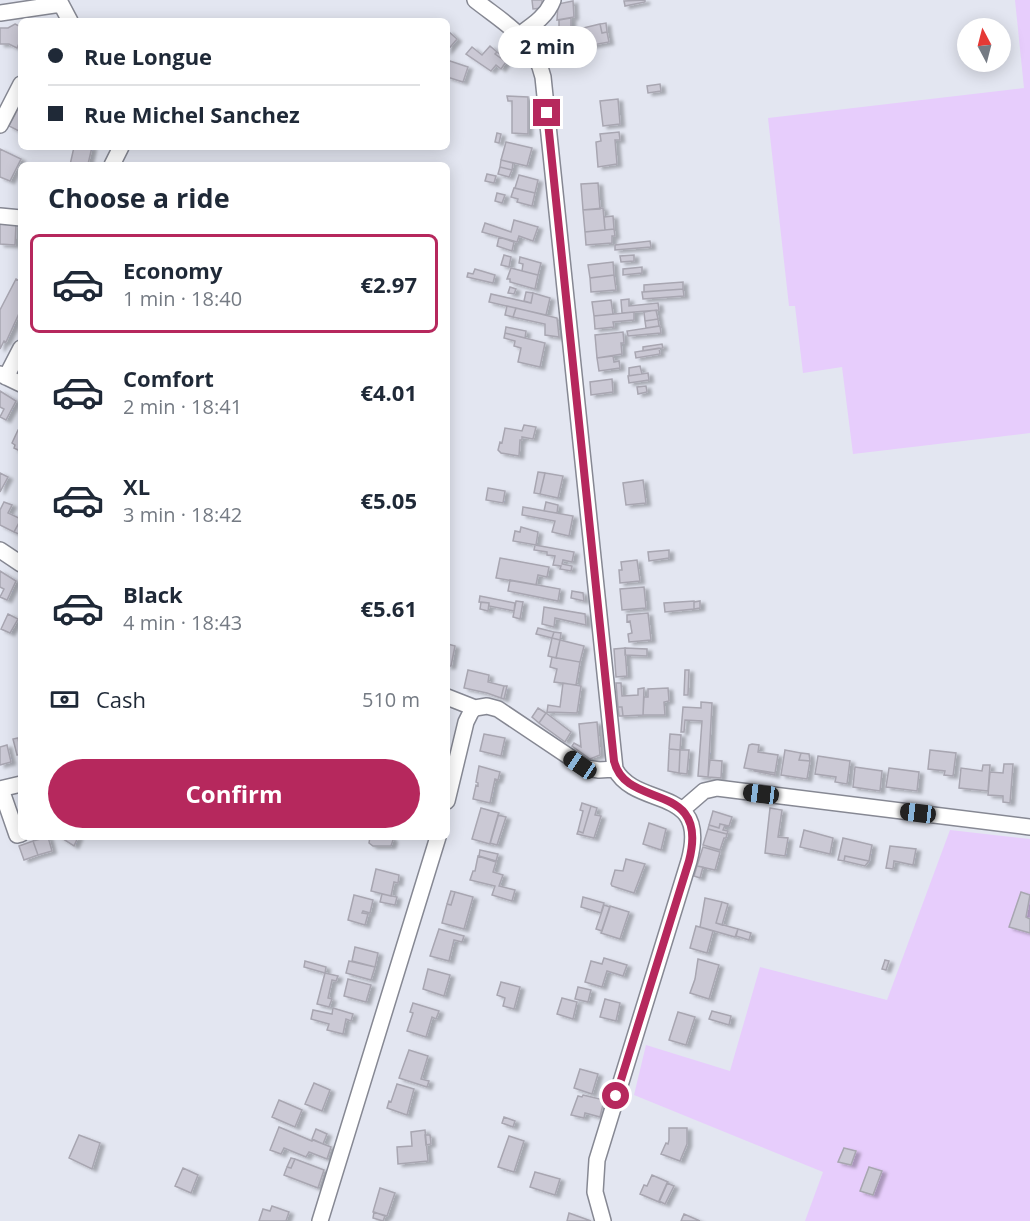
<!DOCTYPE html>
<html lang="en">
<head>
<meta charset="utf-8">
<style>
  body { margin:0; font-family:"Open Sans",sans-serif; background:#f2f2f3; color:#1f2937; height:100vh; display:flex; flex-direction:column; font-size:22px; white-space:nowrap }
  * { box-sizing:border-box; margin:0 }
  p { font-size:20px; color:#747a83 }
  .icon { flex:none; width:33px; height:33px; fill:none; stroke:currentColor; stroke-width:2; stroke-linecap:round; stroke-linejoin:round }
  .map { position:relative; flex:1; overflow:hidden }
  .details { position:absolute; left:18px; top:162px; width:432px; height:678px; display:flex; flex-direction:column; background:#fff; border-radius:9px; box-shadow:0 3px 15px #0003 }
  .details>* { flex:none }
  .guide { position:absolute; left:18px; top:18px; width:432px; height:132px; border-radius:9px; box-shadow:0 3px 15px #0003; display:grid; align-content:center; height:132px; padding:0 30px; background:#fff }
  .needle { width:39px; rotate:353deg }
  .buttons { position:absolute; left:957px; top:18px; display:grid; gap:12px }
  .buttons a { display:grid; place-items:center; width:54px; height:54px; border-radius:50%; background:#fff; box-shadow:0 3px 15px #0003; font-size:30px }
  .end { position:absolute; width:27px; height:27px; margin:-14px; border:8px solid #b6285d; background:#fff; box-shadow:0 0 0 3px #fff }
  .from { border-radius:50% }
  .bubble { position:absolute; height:42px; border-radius:21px; background:#fff; box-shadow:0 3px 15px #0003; font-size:20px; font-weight:700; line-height:42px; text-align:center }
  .car { position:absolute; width:18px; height:36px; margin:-18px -9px; border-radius:8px; box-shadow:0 0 4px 2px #0007; background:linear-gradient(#222 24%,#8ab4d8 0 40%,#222 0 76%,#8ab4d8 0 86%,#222 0) }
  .guide b { display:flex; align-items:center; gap:21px; height:57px; font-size:22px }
  .guide b+b { border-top:2px solid #e0e1e3 }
  .guide i { width:15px; height:15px; background:#1f2937 }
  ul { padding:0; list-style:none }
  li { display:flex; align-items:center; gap:18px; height:99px; margin:0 12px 9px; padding:0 18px; border:3px solid transparent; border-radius:9px }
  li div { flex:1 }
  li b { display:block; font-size:22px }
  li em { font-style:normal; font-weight:700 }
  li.on { border-color:#b6285d }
  li>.icon { width:54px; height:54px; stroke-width:1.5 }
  h2 { padding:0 30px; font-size:27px; line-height:72px }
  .pay { display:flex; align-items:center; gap:15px; height:66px; padding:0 30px; font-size:22px }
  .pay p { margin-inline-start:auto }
  .action { display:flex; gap:12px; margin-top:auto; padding:12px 30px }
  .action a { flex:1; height:69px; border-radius:36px; background:#b6285d; color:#fff; font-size:24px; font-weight:700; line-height:69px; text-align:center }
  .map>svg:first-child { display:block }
  .green { fill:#e7cdfc }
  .building { fill:#cbc9d5; stroke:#a8a6b1; stroke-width:1.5; filter:url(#shadow) }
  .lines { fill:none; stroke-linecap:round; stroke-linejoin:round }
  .minor-casing { stroke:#868893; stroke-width:18 }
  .minor { stroke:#fff; stroke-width:15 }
  .route { stroke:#b6285d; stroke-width:8 }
</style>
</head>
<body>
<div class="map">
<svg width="1030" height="1221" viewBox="0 0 1030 1221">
  <defs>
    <filter id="shadow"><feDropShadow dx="4.5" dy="2.5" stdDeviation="1.5" flood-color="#0004"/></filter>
  </defs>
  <rect width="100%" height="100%" fill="#e3e6f1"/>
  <!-- green -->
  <path class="green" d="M1015 0H1030V433L853 454 842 367 803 373 795 306H789L768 118 1024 88Z
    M950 830 1030 839V1221H805L823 1172 634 1095 646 1045 730 1071 760 967 887 1000Z"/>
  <!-- building -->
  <path class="building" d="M532 0H542V8L533 9Z
    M645 0V2L625 6 624 1Z
    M573 1 574 17 557 20 558 4Z
    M571 18V31L559 32V20Z
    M606 23 607 32 602 33 600 24Z
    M15 24 21 27V39L17 48 9 44H0V28H8Z
    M600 24 602 33 607 32 609 42 587 46 583 28Z
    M448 31 457 39 447 51V32Z
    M490 46 497 52 495 54 506 62 501 69 496 65 491 71 466 54 472 47 482 55Z
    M497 52 508 60 506 62 495 54Z
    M447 60 468 67 463 82 447 77Z
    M660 84 661 91 648 93 647 86Z
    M507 96 528 97V134L512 133V101H508Z
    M618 99 620 124 603 126 600 101Z
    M20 105H21V132L9 126Z
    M619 132 620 140H615L617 164 598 167 596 142 601 141 600 134Z
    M497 133 501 134 499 143 495 142Z
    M506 142 532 148 527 166 501 160Z
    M74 147H92L88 164 90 165H70Z
    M0 149 21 159 10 181 0 177Z
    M501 160 513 163 512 170 500 167Z
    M500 167 512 170 509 177 498 174Z
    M487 174 496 176 494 183 485 181Z
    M519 175 538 180 535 193 515 188Z
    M598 183 600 209 583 210 581 184Z
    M514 188 535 193 532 206 517 202 518 199 511 197Z
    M497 193 505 195 502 203 495 201Z
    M603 208 605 230 585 232 583 210Z
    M613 216 614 229 605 230 604 217Z
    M514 220 538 227 533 241 519 236 517 242 482 232 485 223 511 232Z
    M0 223 16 224 15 245 0 244Z
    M614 229 615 236H612V243L586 245 585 232Z
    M499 237 514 242 512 251 497 246Z
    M650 241 651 247 615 250V245Z
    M504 255 511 257 509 267 501 265Z
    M634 255V261L621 262 620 256Z
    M520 257 541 263 538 275 522 271 523 264 519 263Z
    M613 262 614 275 590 278 588 265Z
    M642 267V273L623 275V269Z
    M511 268 538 275 535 289 510 282V279H507Z
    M475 269 495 275 493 283 467 277 468 273 473 274Z
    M614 275 616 290 591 292 590 278Z
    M16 279 21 282V309L6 342 4 341 0 349V310Z
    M683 282V289L644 292V285Z
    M510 287 516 289 514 294 508 293Z
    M683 289 684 296 643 299 642 292Z
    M526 292 533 293 531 303 524 301Z
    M533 293 550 298 546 315 489 302 491 294 531 303Z
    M629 299V306L658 303 659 310 622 313 621 300Z
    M611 300 613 314 594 316 592 302Z
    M507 306 516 308 513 317 505 315Z
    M516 308 557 318 559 337 545 335V324L513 317Z
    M656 310 658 319 645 321 644 312Z
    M634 312V320L613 322 614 327 595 329 594 316Z
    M658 319 659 326 646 328 645 321Z
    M660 326 661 333 628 336 627 331Z
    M506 327 526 331 525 338 505 333Z
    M623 332 624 343H621L622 354 597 358 595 335Z
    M505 333 545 343 540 367 518 362 521 348 514 346 515 341 504 338Z
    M662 344 663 348 643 351V347Z
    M659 348 660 354 636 358 635 352Z
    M613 356 614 362 619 361 620 368 599 371 597 358Z
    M640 366 642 374 629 376V368Z
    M648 373 649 380 629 383 628 376Z
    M612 379 613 392 591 395 590 382Z
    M646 386 647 392 638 394 637 387Z
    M0 391 16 401 6 420 0 417 4 409 0 407Z
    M524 425 536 427 533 439 522 437V440H520L519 456 501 453 498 450 500 442 502 443 505 428 522 431Z
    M18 430 21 432V445L18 450 14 448 15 445 12 443Z
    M538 472 545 473 540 494 534 493Z
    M0 473 8 477 0 492Z
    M545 473 563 476 558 498 540 494Z
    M643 480 646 503 626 505 623 483Z
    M488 488 505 491 503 503 486 500Z
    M4 502 12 505 8 513 21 519 14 532 0 525V510Z
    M546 502 558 505 557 513 544 511Z
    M523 507 573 516 569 536 552 532 555 521 522 515Z
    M21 519V535L14 532Z
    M521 527 538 532 536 545 513 541 515 531 520 532Z
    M535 545 574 552 572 562 563 560 562 564 572 566 571 571 560 569 561 566 553 565 555 556 547 555V552L534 550Z
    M669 550V558L649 561 648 552Z
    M500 558 549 567 547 577 538 575 536 585 496 578Z
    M637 560 640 581 620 583 619 570H622L621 562Z
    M0 571 16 581 7 600 0 597 4 589 0 587Z
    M510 580 560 589 558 601 508 591Z
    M644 587 646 608 622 610 620 589Z
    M572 591 583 593 584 601 571 598Z
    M480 596 515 603 514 611 489 606V603L479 602Z
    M516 601 523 602 520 619 513 617Z
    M694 601V609L665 612 664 603Z
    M700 601V608L694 609V602Z
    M481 602 489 603 488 611 480 609Z
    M544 607 585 614 586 625 555 618 554 627 542 624Z
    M648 613 651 640 629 642 628 634 632 633 630 621 627 622V615Z
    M8 614 18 619 10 633 1 629Z
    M538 628 554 632 552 638 536 634Z
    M554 632 561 633 560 640 552 638Z
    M552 638 560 640 556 658 548 656Z
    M560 640 584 646 580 662 556 658Z
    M448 644 455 646 451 666H447Z
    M625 648 647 649V656L625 655Z
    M625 648 627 676 616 677 614 649Z
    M552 657 580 662 576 685 554 682 557 669 550 667Z
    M468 670 489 675 488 682 504 686 501 698 487 693 464 688Z
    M685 670H689L688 695H684Z
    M563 683 581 686 577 713 547 712 548 705 560 707Z
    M616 683H621L622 696 638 695V689L644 688 643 715 623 716 622 707H618Z
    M504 686H507L504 699 501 698Z
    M668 688 669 701 664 702 665 715H643L644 697H648V689Z
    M701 702 712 703 708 777 698 776 702 721 685 720 684 732H681L683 707 701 708Z
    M618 707H622L623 716H619Z
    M538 708 546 713 539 723 532 717Z
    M546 713 571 732 565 742 539 723Z
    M597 722 600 755 590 759 572 746 574 743 581 747 579 724Z
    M484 734 505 738 501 756 480 751Z
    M670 734 681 735 680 750 669 749Z
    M18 738 21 754 17 755 13 739Z
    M752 744 759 745 758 752 778 755 775 773 744 768 749 745Z
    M7 745 11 762 0 765V747Z
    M669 749 680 750 679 773 668 771Z
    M680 750H689L687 774 679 773Z
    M785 750 801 753 799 760 810 761 807 779 781 775Z
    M930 750 956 753 953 776 944 775 945 771 928 769Z
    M801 753 809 754 810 761 799 760Z
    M818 756 850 761 847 784 835 782 836 777 815 774Z
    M710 760 722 761 721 778 708 777Z
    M1004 764H1013L1010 803 1003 802V796L988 795 990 772 1003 773Z
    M983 765H990L988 791 959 788 961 768 982 771Z
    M479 766 500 772 498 780 495 779 490 803 473 799 476 785 478 786V783L476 782Z
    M855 767 882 771 880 791 853 787Z
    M889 768 919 772 917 791 886 787Z
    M754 770 775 773V775L754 771Z
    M582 803 591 806 583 833 578 831 583 811 580 810Z
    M591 806 597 808 595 815 601 816 594 838 577 834 578 831 583 833Z
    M481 808 499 813 490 844 472 839Z
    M770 808 782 810 778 837 788 838 785 856 765 853Z
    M713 811 732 817 729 826 720 824 719 828 709 825Z
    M498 815 506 817 497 845 490 843Z
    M649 823 666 829 661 850 643 844Z
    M720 824 725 825 723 830 728 831 727 834 708 829 709 825 719 828Z
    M708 829 727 834 726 838H724L720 850 703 845Z
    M804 830 833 838 830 854 800 847Z
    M48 837 52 851 38 855 33 841Z
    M60 837H78L74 846Z
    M370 837H390L393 840 391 846H373L369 843Z
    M843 838 872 845 869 861 845 856 844 861 838 860Z
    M33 841 38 855 24 860 19 846Z
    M890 846 916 849 913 865 894 861 893 869 886 868Z
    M703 847 720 852 715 870 697 866Z
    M480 850 498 854 496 861 479 856Z
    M478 856 496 862 493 872 503 875 499 886 515 890 512 901 492 895 495 886 470 880 473 871H475Z
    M845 856 869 861 865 866 844 861Z
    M626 859 645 864 634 893 612 886 611 884 615 870 623 871Z
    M697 866 703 867 700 878 694 876Z
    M376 869 399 875 398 883 394 882 391 896 371 891Z
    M451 891 455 892 451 905 447 904Z
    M455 892 473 897 464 929 442 923 447 904 451 905Z
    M1021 892 1030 895 1026 917 1030 919V933L1009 927Z
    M382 894 397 897 395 905 380 902Z
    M354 895 373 900 370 913 363 911 362 913 368 914 365 925 348 920Z
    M583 897 604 903 601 913 581 907Z
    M705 898 722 902 716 923 738 929 735 937 700 927Z
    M722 902 728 904 722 925 716 923Z
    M604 905 610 907 602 931 596 929Z
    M610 906 629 912 620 939 601 933Z
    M696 926 713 931 707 953 690 948Z
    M439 929 464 936 462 942 454 940 449 961 430 956Z
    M738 929 751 933 749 940 736 936Z
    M355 947 378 953 375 967 352 961Z
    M604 958 627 965 623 976 607 971 602 987 585 982 591 961 602 964Z
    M698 959 719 965 709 999 690 993 695 979Z
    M885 960 889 961 886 970 882 969Z
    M305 961 326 967 325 973 304 967Z
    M349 961 375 967 371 980 346 973Z
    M428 969 450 975 444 996 423 989Z
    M325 973 338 976 336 981 332 980 328 998 332 999 329 1007 317 1004Z
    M348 979 371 985 366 1002 344 996Z
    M501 982 520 987 514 1009 503 1006 505 998 497 995Z
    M578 987 591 990 588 1002 575 999Z
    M562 998 577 1002 573 1019 557 1014Z
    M605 999 620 1003 616 1021 600 1017Z
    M413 1003 439 1011 436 1019 432 1017 426 1037 407 1031 413 1013 410 1012Z
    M333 1008 353 1014 351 1021 346 1019 343 1034 327 1030 329 1024 311 1019 313 1010 332 1014Z
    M712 1011 731 1016 729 1025 709 1019Z
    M678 1012 695 1017 686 1045 669 1040Z
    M409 1050 428 1056 421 1079 429 1081 427 1087 399 1078Z
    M580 1069 598 1074 592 1094 574 1088Z
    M314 1083 330 1090 322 1111 305 1104Z
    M397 1084 414 1089 407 1115 387 1108 389 1101 391 1102Z
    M583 1095 604 1100 600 1117 585 1113 584 1118 571 1115 578 1096 582 1097Z
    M279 1100 302 1110 295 1127 272 1117Z
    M504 1117 515 1121 513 1127 502 1123Z
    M279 1127 312 1141 313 1140 331 1147 327 1159 309 1152 306 1157 284 1148 281 1154 270 1150Z
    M669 1128H687V1144L680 1161 661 1154 666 1143 668 1144 669 1140Z
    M316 1129 327 1134 323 1144 312 1139Z
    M425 1130 428 1161 398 1164 397 1147 412 1146 411 1132Z
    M79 1135 100 1143 92 1169 69 1158Z
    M425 1135H430L431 1144 426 1145Z
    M509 1136 524 1141 514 1172 498 1167Z
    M844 1148 856 1151 851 1165 838 1162Z
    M291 1158 295 1159 291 1168 287 1167Z
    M295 1159 324 1170 318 1188 284 1175 287 1167 291 1168Z
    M869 1167 882 1171 873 1195 860 1191Z
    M183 1168 198 1175 191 1193 175 1186Z
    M535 1172 560 1179 555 1195 530 1187Z
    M652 1175 668 1182 659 1202 640 1194 644 1185 647 1186Z
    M667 1183 674 1186 665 1204 659 1201Z
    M380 1188 395 1193 387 1216 373 1212Z
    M272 1206 289 1212 286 1221H259L263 1209 270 1211Z
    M374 1212 385 1216 383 1221 373 1218Z
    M569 1213 591 1221H567Z
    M684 1214 700 1221H681Z"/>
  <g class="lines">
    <defs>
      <path id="minor" d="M475 0C504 23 534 38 543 77L615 769C637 810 710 784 689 861L597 1160 595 1192 603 1221
        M0 13 61 4 70 21
        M519 35C533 25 547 16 553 0
        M0 125 21 84
        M112 165 121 147
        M0 216 21 218
        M0 374 21 384
        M6 377 21 348
        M0 550 21 564
        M447 697 475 708
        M475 708 487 706 498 709 586 768 599 770 615 769
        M0 789 21 784
        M1 789 17 835 21 834
        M447 801 466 722 471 712 475 708
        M682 810 704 791 717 788 1030 827
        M320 1221 438 837"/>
    </defs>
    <!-- minor casing -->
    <use href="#minor" class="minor-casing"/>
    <!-- minor -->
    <use href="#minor" class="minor"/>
  </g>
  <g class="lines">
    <!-- route -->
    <path class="route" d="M547 113 614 761C626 811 710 779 689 861L616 1096"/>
  </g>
</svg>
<div class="buttons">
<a><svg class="needle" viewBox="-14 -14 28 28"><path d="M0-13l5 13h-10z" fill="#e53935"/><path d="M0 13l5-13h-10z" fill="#747a83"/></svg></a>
</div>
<i class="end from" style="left:616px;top:1096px"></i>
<i class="end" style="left:547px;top:113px"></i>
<div class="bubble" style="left:498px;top:26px;width:99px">2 min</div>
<i class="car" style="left:580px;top:765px;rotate:304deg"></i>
<i class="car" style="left:761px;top:794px;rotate:277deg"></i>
<i class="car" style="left:918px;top:813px;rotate:277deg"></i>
<div class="guide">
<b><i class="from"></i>Rue Longue</b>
<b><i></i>Rue Michel Sanchez</b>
</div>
<section class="details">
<h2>Choose a ride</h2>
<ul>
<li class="on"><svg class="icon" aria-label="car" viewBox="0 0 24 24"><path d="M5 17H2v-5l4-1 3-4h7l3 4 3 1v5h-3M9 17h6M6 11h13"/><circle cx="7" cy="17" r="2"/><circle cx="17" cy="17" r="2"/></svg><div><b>Economy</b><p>1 min · 18:40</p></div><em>€2.97</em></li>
<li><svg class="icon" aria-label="car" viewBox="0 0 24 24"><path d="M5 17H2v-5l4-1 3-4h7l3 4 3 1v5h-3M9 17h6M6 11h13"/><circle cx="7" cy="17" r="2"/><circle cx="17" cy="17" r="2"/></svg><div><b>Comfort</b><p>2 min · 18:41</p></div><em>€4.01</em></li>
<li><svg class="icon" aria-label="car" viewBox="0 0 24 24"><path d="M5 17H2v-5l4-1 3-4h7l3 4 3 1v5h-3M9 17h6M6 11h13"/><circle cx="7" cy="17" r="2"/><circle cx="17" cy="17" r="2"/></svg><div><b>XL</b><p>3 min · 18:42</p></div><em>€5.05</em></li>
<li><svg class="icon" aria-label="car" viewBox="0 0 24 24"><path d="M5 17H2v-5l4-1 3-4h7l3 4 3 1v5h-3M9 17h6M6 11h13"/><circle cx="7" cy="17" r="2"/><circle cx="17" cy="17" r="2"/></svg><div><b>Black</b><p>4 min · 18:43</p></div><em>€5.61</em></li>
</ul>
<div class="pay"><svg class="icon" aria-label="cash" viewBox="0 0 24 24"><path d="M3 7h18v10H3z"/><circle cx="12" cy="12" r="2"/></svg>Cash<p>510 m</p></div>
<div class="action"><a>Confirm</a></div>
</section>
</div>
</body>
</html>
